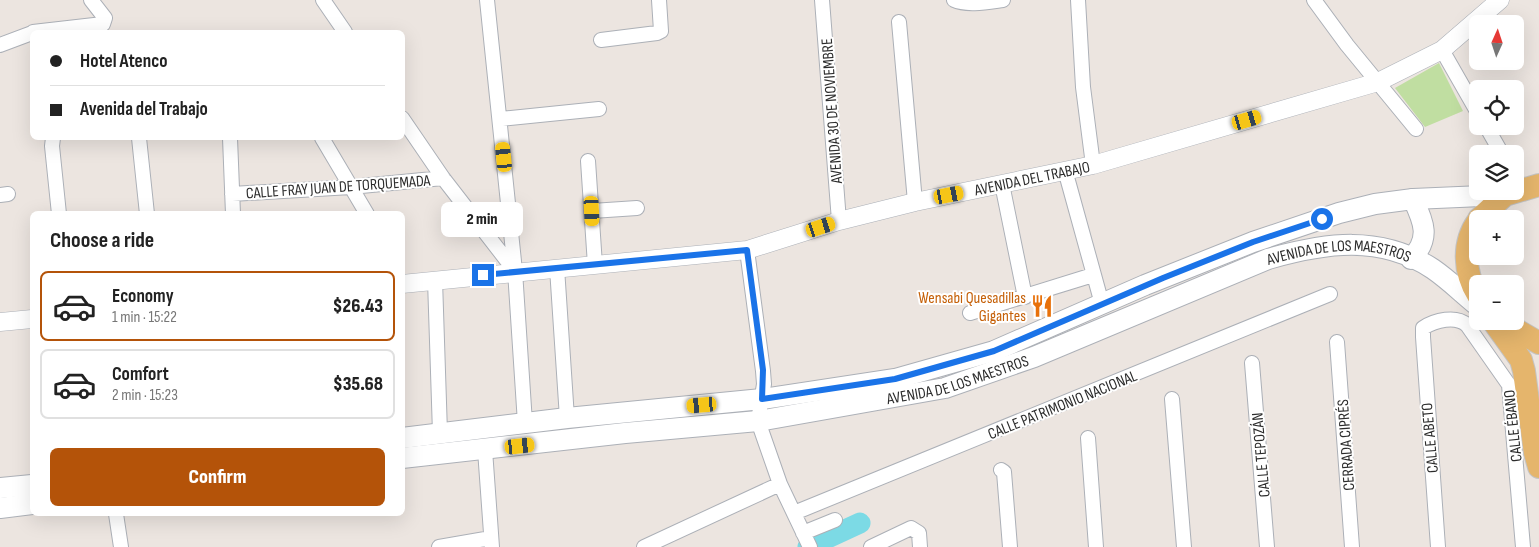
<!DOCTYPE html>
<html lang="en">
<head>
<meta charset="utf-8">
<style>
  body { margin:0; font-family:"Sofia Sans Condensed",sans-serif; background:#f6f6f6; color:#222; height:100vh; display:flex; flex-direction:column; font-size:19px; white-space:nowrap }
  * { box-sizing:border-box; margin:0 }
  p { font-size:16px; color:#767676 }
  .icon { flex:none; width:28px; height:28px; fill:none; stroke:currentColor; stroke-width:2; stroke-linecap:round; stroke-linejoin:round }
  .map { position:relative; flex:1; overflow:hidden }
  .drawer { position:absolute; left:30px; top:211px; width:375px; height:305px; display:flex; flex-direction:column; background:#fff; border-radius:8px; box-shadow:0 5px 20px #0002 }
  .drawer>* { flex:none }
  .guide { position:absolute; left:30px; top:30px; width:375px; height:110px; border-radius:8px; box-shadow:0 5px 20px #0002; display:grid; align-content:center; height:110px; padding:0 20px; background:#fff }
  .needle { width:32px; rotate:3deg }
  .controls { position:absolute; left:1469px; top:15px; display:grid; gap:10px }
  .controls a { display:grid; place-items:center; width:55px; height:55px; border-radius:8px; background:#fff; box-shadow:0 5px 20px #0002; font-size:25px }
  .end { position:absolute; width:22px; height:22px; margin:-11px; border:6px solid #1a73e8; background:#fff; box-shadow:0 0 0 2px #fff }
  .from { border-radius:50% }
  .bubble { position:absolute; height:35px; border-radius:8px; background:#fff; box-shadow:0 5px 20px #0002; font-size:16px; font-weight:800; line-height:35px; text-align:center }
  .car { position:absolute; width:15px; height:30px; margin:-15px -8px; border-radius:6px; box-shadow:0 0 4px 1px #0007; background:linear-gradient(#f5c518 24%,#345 0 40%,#f5c518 0 76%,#345 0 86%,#f5c518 0) }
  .guide b { display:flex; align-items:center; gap:18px; height:48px; font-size:19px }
  .guide b+b { border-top:1px solid #e0e0e0 }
  .guide i { width:12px; height:12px; background:#222 }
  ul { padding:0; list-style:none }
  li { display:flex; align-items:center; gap:15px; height:70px; margin:0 10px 8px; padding:0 10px; border:2px solid #e0e0e0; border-radius:8px }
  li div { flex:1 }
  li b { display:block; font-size:19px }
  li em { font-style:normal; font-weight:800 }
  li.selected { border-color:#b45309 }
  li>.icon { width:45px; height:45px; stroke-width:1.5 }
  h2 { padding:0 20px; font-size:22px; line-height:60px }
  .action { display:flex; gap:10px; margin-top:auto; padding:10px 20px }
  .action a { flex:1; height:58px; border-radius:8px; background:#b45309; color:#fff; font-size:20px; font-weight:800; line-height:58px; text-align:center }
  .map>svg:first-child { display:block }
  .green { fill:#c0dea1 }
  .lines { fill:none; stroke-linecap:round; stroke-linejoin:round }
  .river { stroke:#7cdae5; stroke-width:21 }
  .minor-casing { stroke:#acb0b7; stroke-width:16 }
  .tertiary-casing { stroke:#acb0b7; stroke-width:19 }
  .secondary-casing { stroke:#acb0b7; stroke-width:22 }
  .primary-casing { stroke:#c4c4c4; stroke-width:24 }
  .minor { stroke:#fff; stroke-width:14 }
  .tertiary { stroke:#fff; stroke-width:18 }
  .secondary { stroke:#fff; stroke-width:20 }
  .primary { stroke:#e5b56c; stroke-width:22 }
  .route { stroke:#1a73e8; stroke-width:6 }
  .labels { text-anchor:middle; stroke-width:4; stroke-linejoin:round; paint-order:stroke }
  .street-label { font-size:16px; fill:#2c2c2c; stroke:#fff }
  .food-label { font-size:16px; fill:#c56008; stroke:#fff; text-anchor:end }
</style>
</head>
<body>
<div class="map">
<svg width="1539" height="547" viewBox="0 0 1539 547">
  <rect width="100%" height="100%" fill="#ece5e0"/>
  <!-- green -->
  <path class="green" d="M1439 63 1463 111 1425 127 1395 88Z"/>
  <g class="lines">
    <!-- river -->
    <path class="river" d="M808 547 860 523"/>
    <defs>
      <path id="minor" d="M323 0 345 32
        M487 0 515 271 525 423
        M822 0 839 221
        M954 0C967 6 988 2 1003 0
        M1078 0 1083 87 1093 165
        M1314 0 1347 45 1416 129
        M899 22 915 202
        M33 32 103 24 105 18 91 0
        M601 40 657 33 661 31 659 0
        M0 45 32 33
        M1442 50 1478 113
        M402 118 443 178 515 271
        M500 119 599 109
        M1486 126 1502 154
        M53 138 52 146 59 214
        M139 138 147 214
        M230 138 233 214
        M322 138 367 214
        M588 161 595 265
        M1065 170 1102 304
        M1002 184 1025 297
        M232 194 351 187 443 178
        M0 195 8 194
        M592 211 637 208
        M747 250 763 371 764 384 758 421 780 484 810 547
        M557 268 567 418
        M435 280 440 433
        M970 313 1093 275
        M1337 342 1352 547
        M1252 363 1267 547
        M1172 399 1184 547
        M1088 438 1096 547
        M485 450 492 547
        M1001 470 1004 472 1010 547
        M794 513 1330 294
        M116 514 121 547
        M803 533 835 520
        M439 547 491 538
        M644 547 780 484
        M871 547 911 528 919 533 920 547
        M1438 547 1423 337V328C1435 320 1456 315 1467 325L1509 385 1523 547"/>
      <g id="tertiary">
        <path id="s1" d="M402 284 747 250 839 221 915 202 1093 165 1378 82 1442 50 1500 0"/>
        <path d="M0 322 32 319"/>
      </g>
      <g id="secondary">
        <path d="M1411 259C1431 239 1424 222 1413 199"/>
        <path d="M402 438 567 418 762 399 895 379 994 351 1145 285 1253 242 1339 213 1375 204 1413 199 1505 195"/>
        <path id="s2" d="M402 458 625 433 758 421 945 388 1034 357 1268 259C1325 243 1380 234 1433 269 1449 280 1463 294 1478 306"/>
        <path d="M0 488 32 485"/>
        <path d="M0 508 32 504"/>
      </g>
      <path id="primary" d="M1479 219 1505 195 1539 185
        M1478 221C1462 243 1464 273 1478 295
        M1493 321 1521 360 1524 371 1535 453 1539 467
        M1501 321 1539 343"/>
    </defs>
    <!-- minor casing -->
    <use href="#minor" class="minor-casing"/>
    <!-- tertiary casing -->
    <use href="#tertiary" class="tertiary-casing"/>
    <!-- secondary casing -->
    <use href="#secondary" class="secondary-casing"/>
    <!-- primary casing -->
    <use href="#primary" class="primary-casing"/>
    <!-- minor -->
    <use href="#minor" class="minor"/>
    <!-- tertiary -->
    <use href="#tertiary" class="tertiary"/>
    <!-- secondary -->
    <use href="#secondary" class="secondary"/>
    <!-- primary -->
    <use href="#primary" class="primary"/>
  </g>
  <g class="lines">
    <!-- route -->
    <path class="route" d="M483 275 747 250 763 370 762 399 895 379 994 351 1163 278 1253 242 1322 219"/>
  </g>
  <!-- icons -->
  <defs>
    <symbol id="restaurant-bare" viewBox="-9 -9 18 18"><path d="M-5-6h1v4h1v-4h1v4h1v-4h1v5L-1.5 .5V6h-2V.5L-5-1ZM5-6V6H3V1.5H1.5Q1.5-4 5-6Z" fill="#e8710a" stroke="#fff" stroke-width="2.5" paint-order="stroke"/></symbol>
  </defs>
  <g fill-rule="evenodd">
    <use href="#restaurant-bare" x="1026" y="290" width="32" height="32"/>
  </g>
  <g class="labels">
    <!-- street labels -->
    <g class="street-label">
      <text transform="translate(831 111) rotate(-94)" y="6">AVENIDA 30 DE NOVIEMBRE</text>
      <text dy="6" stroke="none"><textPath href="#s1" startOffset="641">AVENIDA DEL TRABAJO</textPath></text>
      <text transform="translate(338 186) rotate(-4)" y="6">CALLE FRAY JUAN DE TORQUEMADA</text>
      <text dy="6" stroke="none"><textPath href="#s2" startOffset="968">AVENIDA DE LOS MAESTROS</textPath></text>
      <text dy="6" stroke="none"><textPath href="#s2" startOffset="562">AVENIDA DE LOS MAESTROS</textPath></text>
      <text transform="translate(1062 404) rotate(-22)" y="6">CALLE PATRIMONIO NACIONAL</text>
      <text transform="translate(1512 426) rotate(-96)" y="6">CALLE ÉBANO</text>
      <text transform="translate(1429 438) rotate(-95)" y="6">CALLE ABETO</text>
      <text transform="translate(1345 445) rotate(-94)" y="6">CERRADA CIPRÉS</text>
      <text transform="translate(1260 455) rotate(-95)" y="6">CALLE TEPOZÁN</text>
    </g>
    <!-- food labels -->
    <g class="food-label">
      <text x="1026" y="303">Wensabi Quesadillas<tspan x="1026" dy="18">Gigantes</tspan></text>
    </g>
  </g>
</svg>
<div class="controls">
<a><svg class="needle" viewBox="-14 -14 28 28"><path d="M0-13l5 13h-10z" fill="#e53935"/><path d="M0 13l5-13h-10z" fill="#767676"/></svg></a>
<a><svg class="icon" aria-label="locate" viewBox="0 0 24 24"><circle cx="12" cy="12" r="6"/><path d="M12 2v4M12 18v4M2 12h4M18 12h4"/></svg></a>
<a><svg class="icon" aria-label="layers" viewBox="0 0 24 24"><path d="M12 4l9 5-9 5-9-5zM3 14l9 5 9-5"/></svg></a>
<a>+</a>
<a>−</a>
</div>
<i class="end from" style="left:1322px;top:219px"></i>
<i class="end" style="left:483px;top:275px"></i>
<div class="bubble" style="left:441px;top:202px;width:82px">2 min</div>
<i class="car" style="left:1247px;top:120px;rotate:74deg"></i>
<i class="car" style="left:504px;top:157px;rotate:354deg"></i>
<i class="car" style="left:949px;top:195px;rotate:79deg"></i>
<i class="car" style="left:592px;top:211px;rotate:177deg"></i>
<i class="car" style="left:821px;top:227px;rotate:72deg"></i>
<i class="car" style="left:702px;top:405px;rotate:265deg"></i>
<i class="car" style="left:520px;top:446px;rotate:84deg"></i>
<div class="guide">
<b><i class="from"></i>Hotel Atenco</b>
<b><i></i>Avenida del Trabajo</b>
</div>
<section class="drawer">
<h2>Choose a ride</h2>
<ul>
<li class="selected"><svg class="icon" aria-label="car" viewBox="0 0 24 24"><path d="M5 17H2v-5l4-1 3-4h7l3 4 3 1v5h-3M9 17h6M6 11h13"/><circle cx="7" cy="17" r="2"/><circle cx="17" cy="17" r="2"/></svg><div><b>Economy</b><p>1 min · 15:22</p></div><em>$26.43</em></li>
<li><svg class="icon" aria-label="car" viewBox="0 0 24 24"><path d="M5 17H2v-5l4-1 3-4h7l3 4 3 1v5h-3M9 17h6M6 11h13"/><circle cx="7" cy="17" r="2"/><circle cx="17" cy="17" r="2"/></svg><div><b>Comfort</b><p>2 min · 15:23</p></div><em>$35.68</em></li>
</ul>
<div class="action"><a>Confirm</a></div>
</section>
</div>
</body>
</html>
